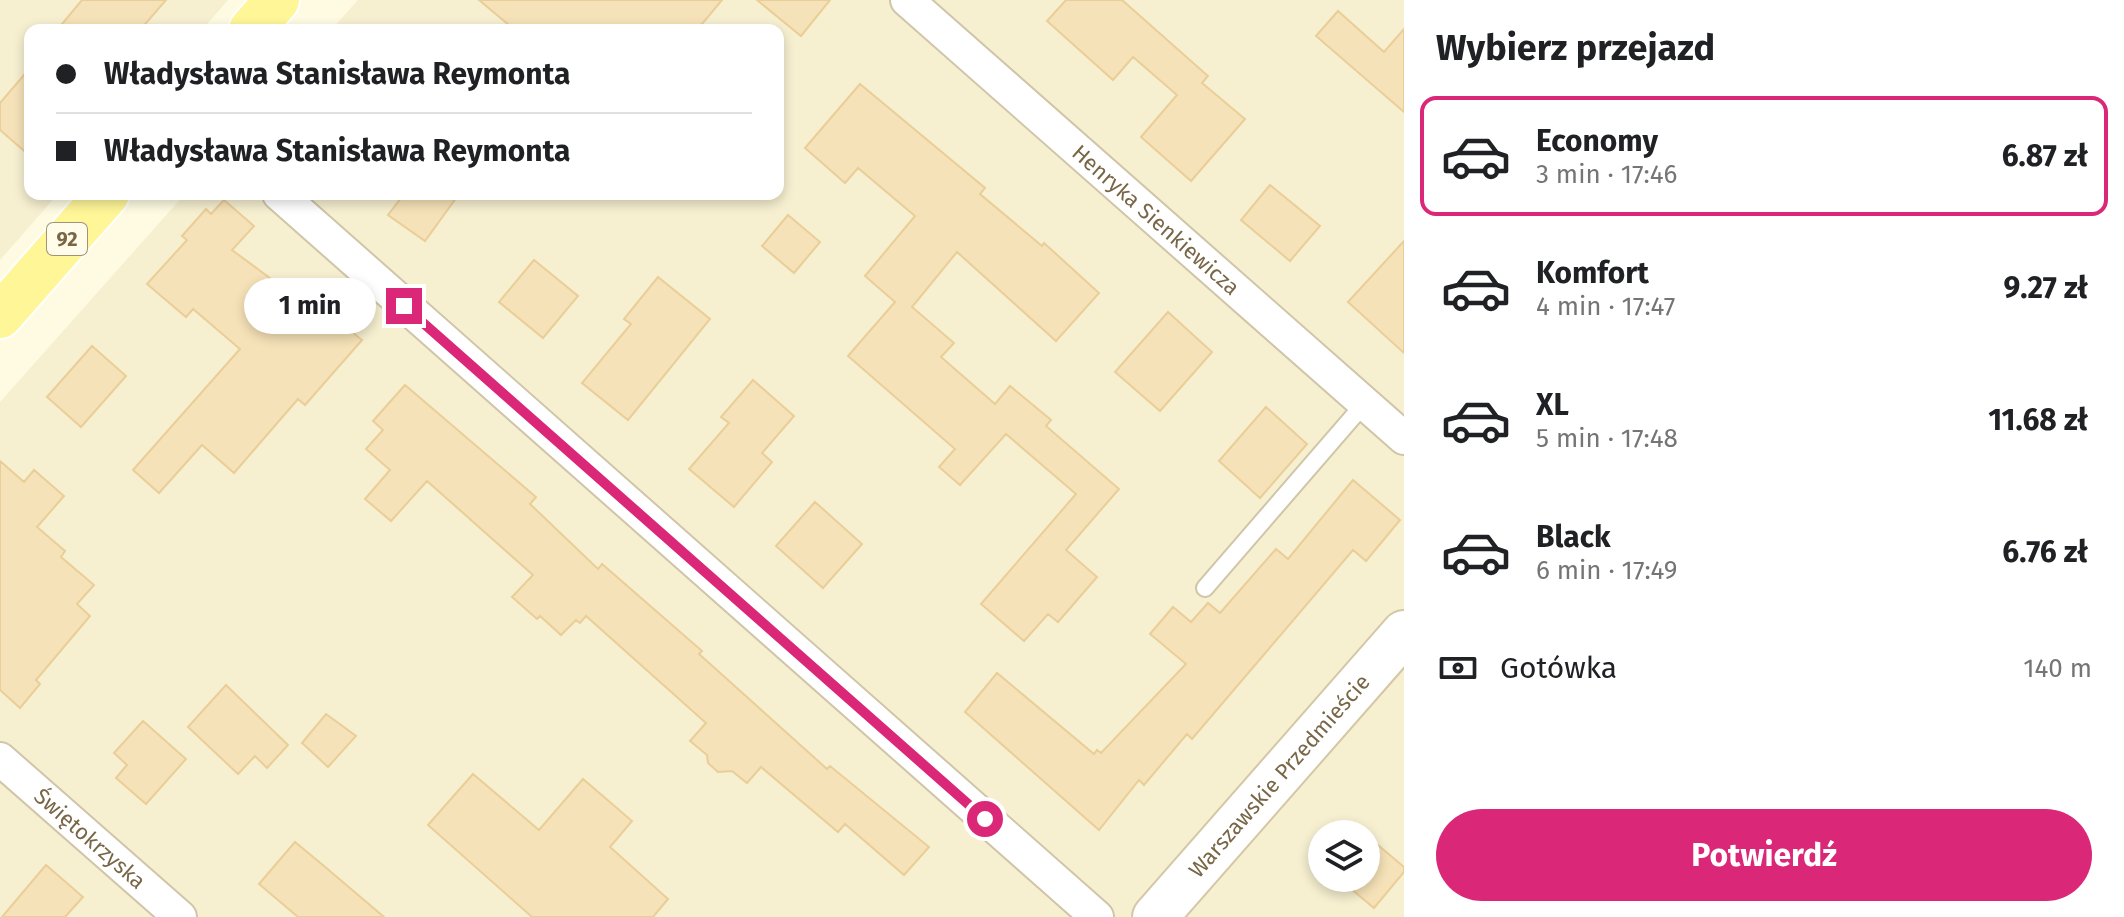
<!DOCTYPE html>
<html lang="pl">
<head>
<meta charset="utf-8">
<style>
  body { margin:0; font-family:"Fira Sans",sans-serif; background:#f6f6f6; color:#202124; height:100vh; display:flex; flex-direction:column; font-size:30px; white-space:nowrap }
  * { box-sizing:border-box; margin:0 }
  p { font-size:26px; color:#757577 }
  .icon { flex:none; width:44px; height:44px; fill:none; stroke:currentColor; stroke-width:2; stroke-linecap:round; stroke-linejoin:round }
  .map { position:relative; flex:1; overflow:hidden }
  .details { display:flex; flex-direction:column; background:#fff; width:720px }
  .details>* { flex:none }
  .guide { position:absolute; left:24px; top:24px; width:760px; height:176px; border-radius:16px; box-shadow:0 4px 12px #0003; display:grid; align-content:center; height:176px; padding:0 32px; background:#fff }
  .tools { position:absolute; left:1308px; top:820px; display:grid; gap:16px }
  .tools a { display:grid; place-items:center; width:72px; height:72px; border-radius:50%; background:#fff; box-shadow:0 4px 12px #0003; font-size:40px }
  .end { position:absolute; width:36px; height:36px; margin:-18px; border:10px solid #db2777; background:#fff; box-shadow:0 0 0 4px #fff }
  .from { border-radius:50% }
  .bubble { position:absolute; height:56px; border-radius:28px; background:#fff; box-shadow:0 4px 12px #0003; font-size:26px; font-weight:700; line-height:56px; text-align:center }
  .guide b { display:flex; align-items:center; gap:28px; height:76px; font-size:30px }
  .guide b+b { border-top:2px solid #e0e0e0 }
  .guide i { width:20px; height:20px; background:#202124 }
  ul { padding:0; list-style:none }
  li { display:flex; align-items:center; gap:24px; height:120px; margin:0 16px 12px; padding:0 16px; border:4px solid transparent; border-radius:16px }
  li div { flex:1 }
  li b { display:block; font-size:30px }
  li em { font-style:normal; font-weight:700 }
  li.on { border-color:#db2777 }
  li>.icon { width:72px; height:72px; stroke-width:1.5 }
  h2 { padding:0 32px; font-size:36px; line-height:96px }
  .pay { display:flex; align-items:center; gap:20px; height:88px; padding:0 32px; font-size:30px }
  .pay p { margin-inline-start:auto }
  .action { display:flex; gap:16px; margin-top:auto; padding:16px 32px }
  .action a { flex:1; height:92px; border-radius:48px; background:#db2777; color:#fff; font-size:32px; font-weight:700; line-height:92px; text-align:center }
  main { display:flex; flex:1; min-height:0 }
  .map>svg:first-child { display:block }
  .residential { fill:#f6efd0; fill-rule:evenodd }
  .building { fill:#f6e2b8; stroke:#eace97; stroke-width:2 }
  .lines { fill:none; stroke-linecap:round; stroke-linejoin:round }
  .lane-casing { stroke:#d0c5a8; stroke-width:20 }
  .street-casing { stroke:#d0c5a8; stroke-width:36 }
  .secondary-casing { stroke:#d4c7a5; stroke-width:48 }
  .primary-casing { stroke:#fff; stroke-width:48 }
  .lane { stroke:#fff; stroke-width:16 }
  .street { stroke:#fff; stroke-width:32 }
  .secondary { stroke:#fff; stroke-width:44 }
  .primary { stroke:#fff698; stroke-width:44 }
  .route { stroke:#db2777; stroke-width:10 }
  .labels { text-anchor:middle; stroke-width:7; stroke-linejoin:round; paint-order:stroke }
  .shield { fill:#fffdea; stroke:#a09377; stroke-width:2 }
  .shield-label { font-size:20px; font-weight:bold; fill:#786646 }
  .street-label { font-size:22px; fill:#786646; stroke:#fffdea }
</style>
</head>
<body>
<main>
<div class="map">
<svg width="1404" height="917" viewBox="0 0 1404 917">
  <rect width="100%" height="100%" fill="#fefbe2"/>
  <!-- residential -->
  <path class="residential" d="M0 0H228L202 30H30V194H58L0 260Z
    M358 0H1404V917H0V402L185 194H778V30H331ZM1322 834H1366V878H1322Z"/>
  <!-- building -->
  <path class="building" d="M82 0H166L140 30H57Z
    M479 0H722L697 30H515Z
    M757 0H830L801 36Z
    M1066 0H1122L1208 76 1202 83 1245 119 1191 181 1141 137 1177 95 1133 57 1113 80 1047 21Z
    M1338 11 1384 52 1404 29V112L1316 36Z
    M30 68V156L0 130V103Z
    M860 84 985 188 980 194 1042 246 1044 243 1099 293 1056 341 957 252 912 307 954 343 941 357 995 404 1010 386 1051 420 1046 426 1119 489 1066 550 1097 577 1058 622 1048 614 1024 641 981 604 1076 494 1006 434 960 485 939 467 955 449 848 356 895 302 865 276 915 216 858 168 845 183 805 148Z
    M1270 185 1320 226 1290 261 1241 220Z
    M404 194H459L425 241 388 215Z
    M224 200 254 226 232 250 271 279 268 283 326 331 336 319 362 340 305 405 298 399 234 473 202 445 159 493 133 470 240 349 193 309 186 317 147 284 187 240 182 236 206 209 211 214Z
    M788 215 820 242 794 273 762 246Z
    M1404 241V353L1348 302Z
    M534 260 578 296 543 338 499 302Z
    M658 277 710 319 628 420 582 383 631 324 624 319Z
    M1168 312 1212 352 1160 411 1115 372Z
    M92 346 126 376 81 427 47 397Z
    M753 380 794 416 762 453 772 462 734 507 689 469 729 423 721 417Z
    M405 385 536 497 530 504 598 569 602 564 702 651 699 654 827 769 830 766 929 847 904 875 845 824 838 832 761 767 747 783 732 771 718 772 708 763 707 755 690 741 706 723 586 616 580 623 576 620 561 635 540 616 537 619 512 597 533 575 427 481 391 521 365 499 390 470 366 449 383 430 373 421Z
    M1266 407 1307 444 1260 498 1219 461Z
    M0 461 24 482 34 470 64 496 37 527 65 551 61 557 94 585 77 604 90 616 36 680 40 684 20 708 0 690Z
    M1353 480 1400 520 1366 561 1353 550 1192 739 1187 734 1144 785 1139 780 1099 830 965 712 997 673 1094 754 1097 750 1101 753 1186 664 1150 634 1173 607 1191 622 1208 603 1220 613 1276 549 1288 559Z
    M815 502 862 544 823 588 776 546Z
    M226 685 288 745 267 768 255 756 238 774 188 727Z
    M326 714 356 736 328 767 302 743Z
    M143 721 186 759 146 804 116 778 127 765 114 753Z
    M473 774 539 830 583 779 632 821 610 847 668 899 653 917H532L428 825Z
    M1366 835 1404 867V872L1374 908 1338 878H1366Z
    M295 842 324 866 384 917H298L259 884Z
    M46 865 83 897 65 917H2Z"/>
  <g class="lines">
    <defs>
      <path id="lane" d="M1205 588 1364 404"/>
      <g id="street">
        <path id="s1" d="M907 0 1404 438"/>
        <path d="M279 194 1097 917"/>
        <path id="s2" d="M0 759 180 917"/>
      </g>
      <g id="secondary">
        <path id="s3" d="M1155 917 1404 633"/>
      </g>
      <path id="primary" d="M251 30 277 0
        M0 316 107 194"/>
    </defs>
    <!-- lane casing -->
    <use href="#lane" class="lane-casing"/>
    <!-- street casing -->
    <use href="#street" class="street-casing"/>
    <!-- secondary casing -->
    <use href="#secondary" class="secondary-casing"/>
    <!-- primary casing -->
    <use href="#primary" class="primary-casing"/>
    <!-- lane -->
    <use href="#lane" class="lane"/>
    <!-- street -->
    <use href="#street" class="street"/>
    <!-- secondary -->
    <use href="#secondary" class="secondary"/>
    <!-- primary -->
    <use href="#primary" class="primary"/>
  </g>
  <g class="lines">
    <!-- route -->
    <path class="route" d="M404 306 985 819"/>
  </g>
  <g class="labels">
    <!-- shield labels -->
    <rect class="shield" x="47" y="223" width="40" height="32" rx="6"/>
    <g class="shield-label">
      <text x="67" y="246">92</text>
    </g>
    <!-- street labels -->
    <g class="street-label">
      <text dy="8" stroke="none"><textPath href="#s1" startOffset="332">Henryka Sienkiewicza</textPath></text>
      <text dy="8" stroke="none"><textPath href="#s3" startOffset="188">Warszawskie Przedmieście</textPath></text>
      <text dy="8" stroke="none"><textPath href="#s2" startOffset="120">Świętokrzyska</textPath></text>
    </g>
  </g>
</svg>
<div class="tools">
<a><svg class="icon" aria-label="layers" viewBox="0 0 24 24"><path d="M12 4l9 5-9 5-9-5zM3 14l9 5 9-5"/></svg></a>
</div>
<i class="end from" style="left:985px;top:819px"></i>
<i class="end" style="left:404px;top:306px"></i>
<div class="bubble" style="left:244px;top:278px;width:132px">1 min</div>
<div class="guide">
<b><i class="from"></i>Władysława Stanisława Reymonta</b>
<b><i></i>Władysława Stanisława Reymonta</b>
</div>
</div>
<section class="details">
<h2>Wybierz przejazd</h2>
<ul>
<li class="on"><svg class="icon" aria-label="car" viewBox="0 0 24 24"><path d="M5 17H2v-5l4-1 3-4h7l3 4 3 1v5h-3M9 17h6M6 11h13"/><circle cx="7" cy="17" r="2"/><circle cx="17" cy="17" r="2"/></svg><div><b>Economy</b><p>3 min · 17:46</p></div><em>6.87 zł</em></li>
<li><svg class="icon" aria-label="car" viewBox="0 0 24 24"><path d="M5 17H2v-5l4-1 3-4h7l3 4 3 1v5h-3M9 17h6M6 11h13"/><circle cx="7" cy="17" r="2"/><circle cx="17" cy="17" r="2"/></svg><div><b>Komfort</b><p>4 min · 17:47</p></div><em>9.27 zł</em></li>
<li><svg class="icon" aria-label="car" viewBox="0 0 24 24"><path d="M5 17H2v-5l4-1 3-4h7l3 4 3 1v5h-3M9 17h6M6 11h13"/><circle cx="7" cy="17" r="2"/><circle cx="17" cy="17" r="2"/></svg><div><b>XL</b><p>5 min · 17:48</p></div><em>11.68 zł</em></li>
<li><svg class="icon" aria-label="car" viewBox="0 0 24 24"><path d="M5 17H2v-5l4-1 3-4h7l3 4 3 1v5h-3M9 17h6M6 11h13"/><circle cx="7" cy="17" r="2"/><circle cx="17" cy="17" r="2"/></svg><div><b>Black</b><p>6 min · 17:49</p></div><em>6.76 zł</em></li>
</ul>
<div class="pay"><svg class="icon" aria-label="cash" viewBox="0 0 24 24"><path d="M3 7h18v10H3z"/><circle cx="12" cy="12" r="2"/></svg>Gotówka<p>140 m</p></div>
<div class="action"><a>Potwierdź</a></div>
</section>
</main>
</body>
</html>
